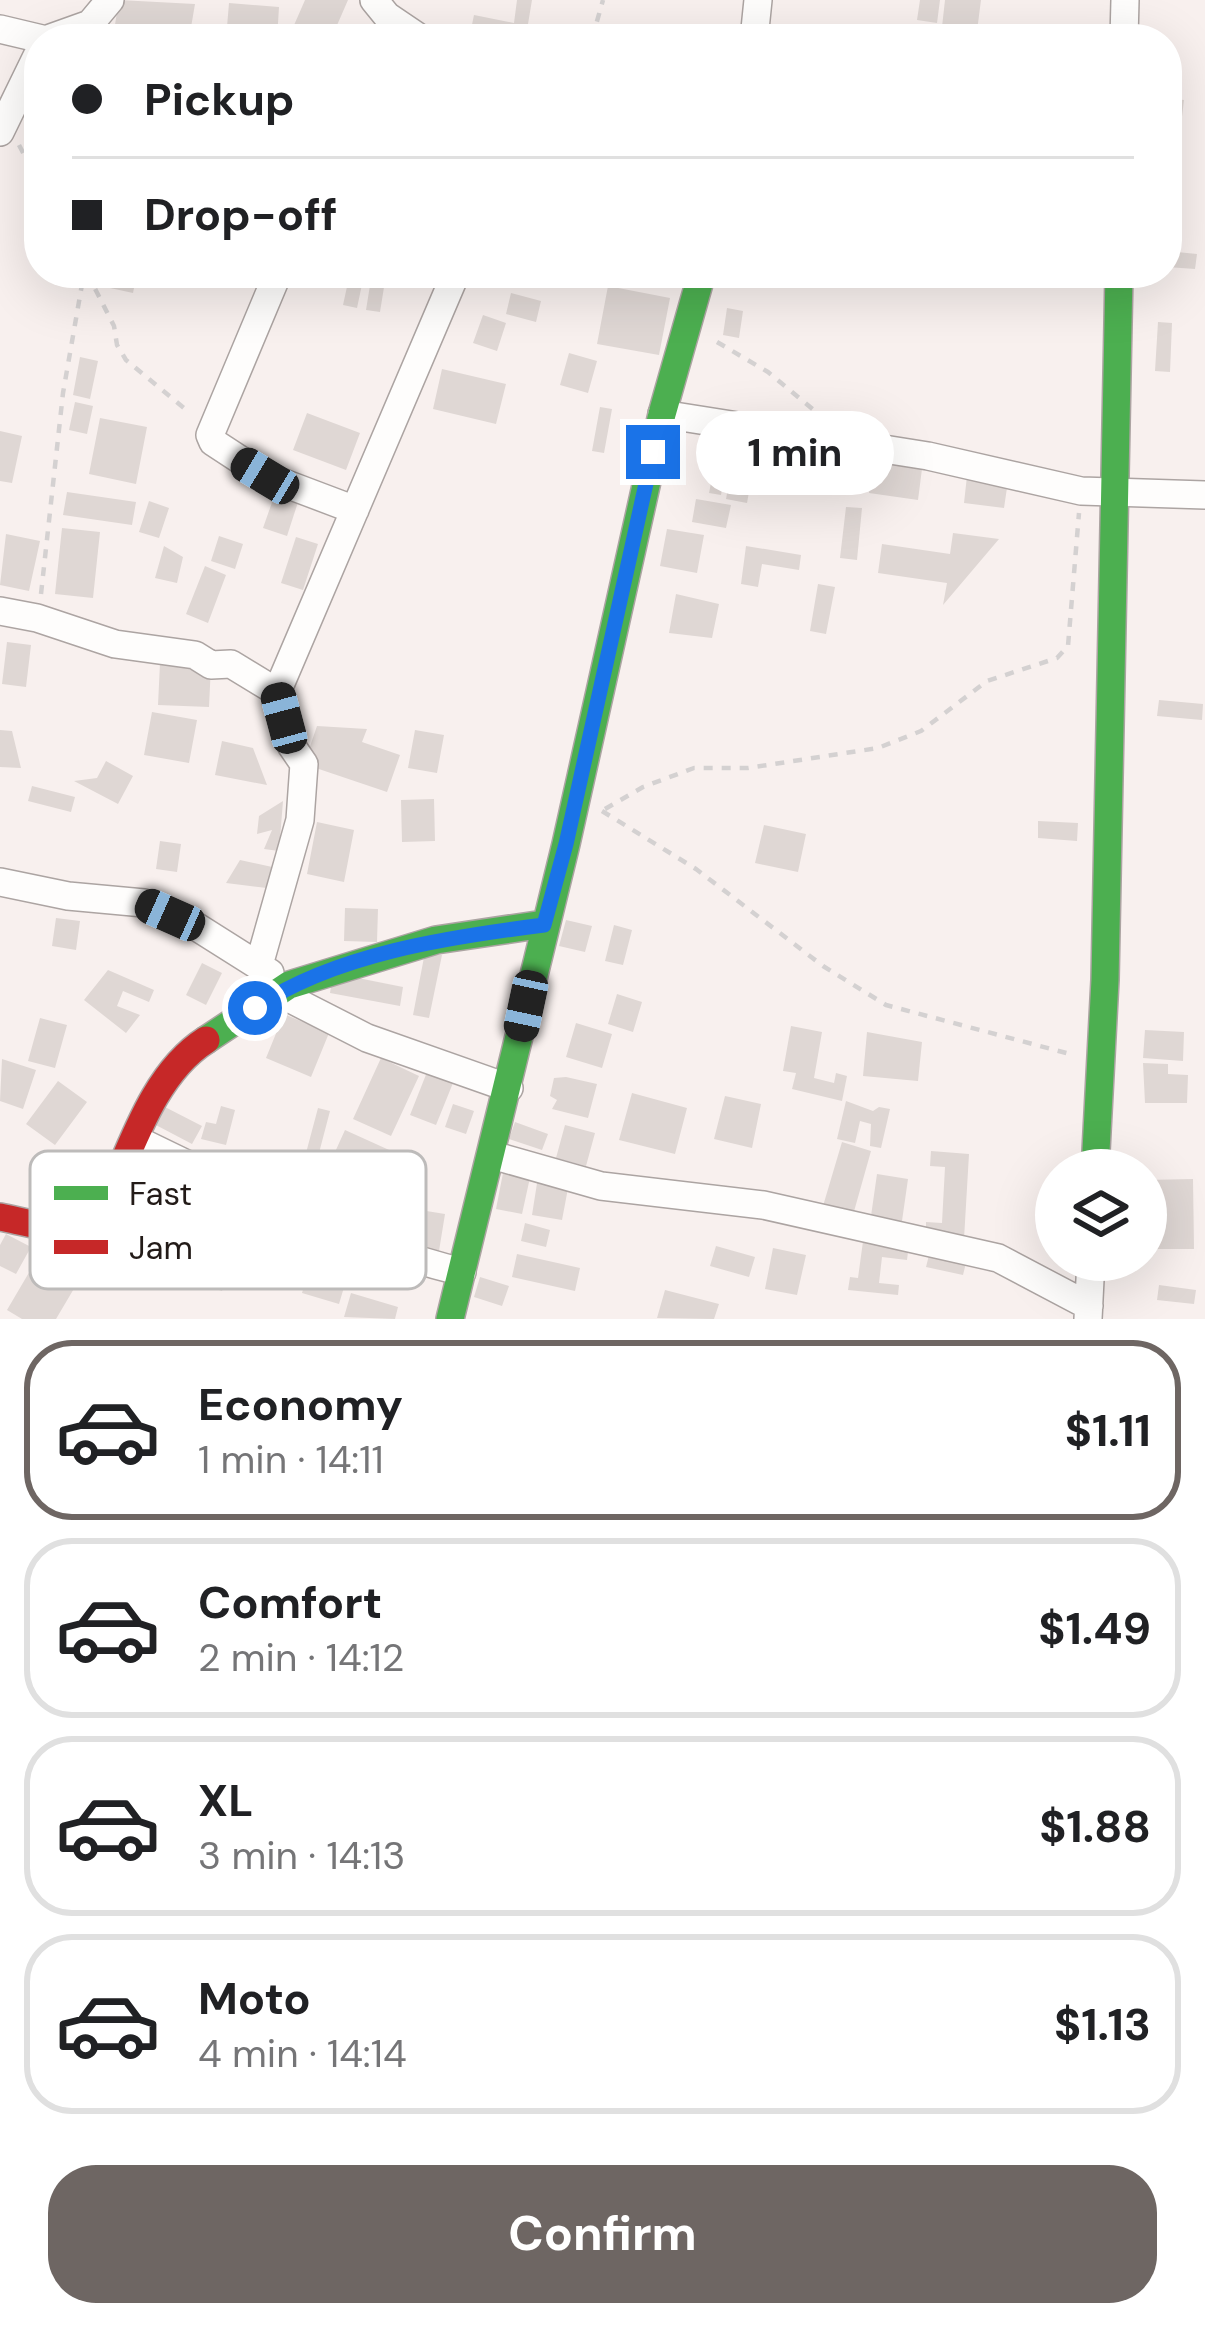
<!DOCTYPE html>
<html lang="en">
<head>
<meta charset="utf-8">
<style>
  body { margin:0; font-family:"DM Sans",sans-serif; background:#f6f6f6; color:#202124; height:100vh; display:flex; flex-direction:column; font-size:45px; white-space:nowrap }
  * { box-sizing:border-box; margin:0 }
  p { font-size:39px; color:#757577 }
  .icon { flex:none; width:66px; height:66px; fill:none; stroke:currentColor; stroke-width:2; stroke-linecap:round; stroke-linejoin:round }
  .map { position:relative; height:1319px; overflow:hidden }
  .panel { display:flex; flex-direction:column; background:#fff; flex:1 }
  .panel>* { flex:none }
  .guide { position:absolute; left:24px; top:24px; width:1158px; height:264px; border-radius:48px; box-shadow:0 12px 48px #0002; display:grid; align-content:center; height:264px; padding:0 48px; background:#fff }
  .fabs { position:absolute; left:1035px; top:1149px; display:grid; gap:24px }
  .fabs a { display:grid; place-items:center; width:132px; height:132px; border-radius:50%; background:#fff; box-shadow:0 12px 48px #0002; font-size:60px }
  .end { position:absolute; width:54px; height:54px; margin:-27px; border:15px solid #1a73e8; background:#fff; box-shadow:0 0 0 6px #fff }
  .from { border-radius:50% }
  .bubble { position:absolute; height:84px; border-radius:42px; background:#fff; box-shadow:0 12px 48px #0002; font-size:39px; font-weight:700; line-height:84px; text-align:center }
  .car { position:absolute; width:36px; height:72px; margin:-36px -18px; border-radius:15px; box-shadow:0 0 9px 3px #0007; background:linear-gradient(#222 24%,#8ab4d8 0 40%,#222 0 76%,#8ab4d8 0 86%,#222 0) }
  .guide b { display:flex; align-items:center; gap:42px; height:114px; font-size:45px }
  .guide b+b { border-top:3px solid #e0e0e0 }
  .guide i { width:30px; height:30px; background:#202124 }
  ul { padding:21px 0 0; list-style:none }
  li { display:flex; align-items:center; gap:36px; height:180px; margin:0 24px 18px; padding:0 24px; border:6px solid #e0e0e0; border-radius:48px }
  li div { flex:1 }
  li b { display:block; font-size:45px }
  li em { font-style:normal; font-weight:700 }
  li.selected { border-color:#6e6663 }
  li>.icon { width:108px; height:108px; stroke-width:1.5 }
  .primary-button { display:flex; gap:24px; margin-top:auto; padding:24px 48px }
  .primary-button a { flex:1; height:138px; border-radius:48px; background:#6e6663; color:#fff; font-size:48px; font-weight:700; line-height:138px; text-align:center }
  .map>svg:first-child { display:block }
  .building { fill:#dfd7d4 }
  .lines { fill:none; stroke-linecap:round; stroke-linejoin:round }
  .street-casing { stroke:#aca4a2; stroke-width:30 }
  .fast-casing { stroke:#aca4a2; stroke-width:30 }
  .jam-casing { stroke:#aca4a2; stroke-width:30 }
  .path { stroke:#d4d1d1; stroke-width:4.5; stroke-dasharray:9 9; stroke-linecap:butt }
  .street { stroke:#fefdfc; stroke-width:27 }
  .fast { stroke:#4caf50; stroke-width:27 }
  .jam { stroke:#c62828; stroke-width:27 }
  .route { stroke:#1a73e8; stroke-width:15 }
  .key { fill:#fff; stroke:#bdbbba; stroke-width:3 }
  .key-label { font-size:33px; fill:#231b18 }
</style>
</head>
<body>
<div class="map">
<svg width="1205" height="1319" viewBox="0 0 1205 1319">
  <rect width="100%" height="100%" fill="#f8f0ee"/>
  <!-- building -->
  <path class="building" d="M119 0 195 4 189 39 113 37Z
    M305 0H348L331 39H288Z
    M517 0H532L527 30 521 29 519 39H469L474 15 514 23Z
    M920 0H940L937 23 917 20Z
    M945 0H981L977 31 942 27Z
    M229 3 279 7 277 39H226Z
    M1167 98 1184 100 1181 125 1167 124Z
    M1167 251 1197 254 1195 269 1167 267Z
    M89 273H137L133 293 87 283Z
    M350 273 364 275 357 308 343 305Z
    M371 279 385 281 380 312 366 310Z
    M608 286 670 298 659 355 597 344Z
    M511 293 541 301 536 322 506 314Z
    M727 308 743 311 739 338 723 335Z
    M483 315 506 323 497 351 473 343Z
    M1158 322 1172 323 1170 372 1155 371Z
    M569 353 597 361 588 393 560 385Z
    M80 357 98 361 90 399 73 395Z
    M442 369 506 384 496 424 433 409Z
    M75 402 93 406 87 434 69 430Z
    M600 407 612 409 604 453 592 451Z
    M307 413 360 433 346 470 293 450Z
    M100 418 147 427 136 484 89 474Z
    M0 431 22 436 12 483 0 481Z
    M718 447 729 449 721 495 709 493Z
    M735 450 756 454 747 503 726 499Z
    M861 455 923 461 918 500 869 493 870 483 857 481Z
    M967 476 1008 481 1004 508 964 503Z
    M276 491 299 499 287 536 263 528Z
    M67 492 136 502 132 525 63 515Z
    M696 499 731 505 726 528 692 522Z
    M149 501 169 508 159 538 139 532Z
    M846 507 862 508 857 560 840 558Z
    M62 528 100 532 93 598 55 594Z
    M667 529 704 535 697 573 660 566Z
    M953 533 999 539 943 605 947 583 878 573 882 544 950 554Z
    M6 534 40 541 29 591 0 585Z
    M219 536 243 544 235 569 211 561Z
    M296 537 318 544 303 590 281 583Z
    M164 546 183 557 177 583 155 578Z
    M746 546 801 555 799 570 762 564 758 587 741 584Z
    M205 566 226 575 208 623 186 614Z
    M818 584 835 587 826 634 810 631Z
    M676 594 719 604 712 638 669 633Z
    M7 642 31 645 26 687 2 684Z
    M160 663 211 665 209 707 158 705Z
    M1159 700 1203 704 1202 720 1157 716Z
    M152 712 197 720 189 763 144 755Z
    M317 726 367 729 362 742 400 755 387 792 304 764Z
    M0 730 12 731 21 768 0 767Z
    M415 730 444 735 437 773 408 768Z
    M222 741 253 748 267 785 215 775Z
    M106 761 133 776 118 804 74 781 97 778Z
    M32 786 75 797 71 812 28 801Z
    M434 799 435 841 402 842 401 800Z
    M283 801 279 851 264 849 272 830 257 834 259 816Z
    M1038 821 1078 823 1077 841 1038 838Z
    M317 822 354 830 344 882 307 874Z
    M764 825 806 834 798 872 755 863Z
    M160 841 181 844 177 872 156 869Z
    M240 860 286 870 267 888 226 883Z
    M345 908 378 909 377 942 344 941Z
    M56 918 80 921 76 950 52 946Z
    M566 920 592 926 585 952 559 946Z
    M614 925 632 930 623 965 605 961Z
    M425 952 442 955 429 1018 413 1015Z
    M202 963 222 973 206 1005 186 995Z
    M108 970 154 990 149 1002 123 991 117 1006 140 1015 126 1033 84 1000Z
    M333 973 403 987 400 1006 330 993Z
    M617 994 642 1002 633 1032 608 1024Z
    M284 1014 329 1033 311 1077 266 1058Z
    M40 1018 67 1025 55 1068 28 1061Z
    M576 1023 612 1034 602 1068 566 1057Z
    M791 1026 822 1032 814 1078 834 1083 836 1073 847 1076 842 1101 792 1089 796 1073 783 1071Z
    M1145 1030 1184 1032 1183 1061 1143 1058Z
    M867 1032 922 1042 918 1081 863 1076Z
    M381 1058 419 1076 391 1136 353 1119Z
    M2 1059 36 1070 23 1109 0 1101Z
    M1143 1063 1168 1064V1074L1188 1075 1187 1103H1145Z
    M429 1067 455 1078 436 1125 410 1115Z
    M566 1077 597 1084 588 1118 552 1109 557 1100 550 1096 554 1078Z
    M58 1081 87 1102 55 1145 26 1124Z
    M632 1093 687 1108 675 1154 619 1140Z
    M725 1096 761 1104 752 1148 714 1139Z
    M846 1101 873 1111 879 1107 890 1109 881 1148 870 1146 871 1124 860 1121 855 1143 837 1139Z
    M453 1104 474 1111 466 1134 445 1127Z
    M163 1106 202 1126 192 1144 154 1124Z
    M221 1106 235 1110 226 1145 201 1139 206 1122 216 1124Z
    M318 1108 330 1111 314 1172 302 1168Z
    M515 1122 548 1134 542 1150 509 1139Z
    M565 1125 595 1133 586 1166 556 1158Z
    M345 1130 398 1154 373 1209 320 1185Z
    M842 1142 871 1151 853 1215 823 1206Z
    M931 1151 969 1154 964 1239 926 1237V1222L942 1223 945 1167 930 1166Z
    M504 1168 531 1173 522 1214 496 1209Z
    M877 1174 908 1179 901 1228 870 1223Z
    M538 1177 569 1183 562 1220 532 1215Z
    M1193 1179 1194 1249H1146V1180Z
    M414 1209 445 1214 439 1251 407 1246Z
    M525 1223 550 1230 546 1247 521 1241Z
    M6 1234 31 1247 16 1274 0 1266V1245Z
    M864 1234 909 1244 907 1260 882 1257 879 1283 899 1285 898 1295 848 1290 850 1277 858 1278Z
    M316 1245 353 1257 339 1304 302 1293Z
    M716 1246 755 1257 749 1277 710 1266Z
    M44 1247 85 1270 56 1319H22L7 1310Z
    M773 1248 806 1255 797 1295 765 1289Z
    M930 1251 967 1259 963 1275 926 1267Z
    M517 1254 580 1268 575 1291 512 1277Z
    M196 1267 227 1277 222 1291 192 1281Z
    M480 1277 509 1286 502 1306 474 1297Z
    M1159 1285 1196 1290 1194 1304 1157 1300Z
    M665 1290 719 1304 714 1319 657 1318Z
    M351 1293 398 1307 395 1319 344 1317Z"/>
  <g class="lines">
    <defs>
      <path id="street" d="M374 0 387 16 421 39
        M0 29 42 39
        M48 39 90 24 110 0
        M754 39 758 0
        M1124 39 1125 0
        M0 132 39 52
        M278 273 210 435 213 442 265 476 355 510
        M662 414 928 456 1081 491 1205 495
        M0 611 37 618 115 644 195 655 211 665 231 664 277 692 291 745 304 764 300 820 259 965
        M277 692 456 273
        M0 882 68 896 144 903 197 927 270 973
        M277 992 367 1038 509 1088
        M137 1140C241 1191 349 1244 462 1272
        M492 1155 601 1186 763 1205 998 1258 1089 1306
        M1088 1319 1091 1260"/>
      <path id="fast" d="M206 1040 289 985 436 940 544 924
        M1095 1170 1105 980 1119 273
        M450 1319 566 844 662 414 702 273"/>
      <path id="jam" d="M0 1217C36 1224 73 1239 103 1210 130 1153 151 1075 206 1040"/>
    </defs>
    <!-- street casing -->
    <use href="#street" class="street-casing"/>
    <!-- fast casing -->
    <use href="#fast" class="fast-casing"/>
    <!-- jam casing -->
    <use href="#jam" class="jam-casing"/>
    <!-- path -->
    <path class="path" d="M592 39 603 0
      M19 145 39 183
      M87 273 114 326 117 345 126 360 190 413
      M717 342 768 372 815 411
      M41 594 63 393 84 273
      M605 809 643 787 694 768H748L878 748 921 731 987 681 1057 658 1068 646 1079 513
      M602 811 696 869 823 966 886 1005 1070 1054"/>
    <!-- street -->
    <use href="#street" class="street"/>
    <!-- fast -->
    <use href="#fast" class="fast"/>
    <!-- jam -->
    <use href="#jam" class="jam"/>
  </g>
  <g class="lines">
    <!-- route -->
    <path class="route" d="M255 1008C334 954 449 937 544 925L566 844 653 452"/>
  </g>
  <!-- legend -->
  <rect x="30" y="1151" width="396" height="138" rx="18" class="key"/>
  <rect x="54" y="1186" width="54" height="14" fill="#4caf50"/>
  <rect x="54" y="1240" width="54" height="14" fill="#c62828"/>
  <g class="key-label">
    <text x="129" y="1205">Fast</text>
    <text x="129" y="1259">Jam</text>
  </g>
</svg>
<div class="fabs">
<a><svg class="icon" aria-label="layers" viewBox="0 0 24 24"><path d="M12 4l9 5-9 5-9-5zM3 14l9 5 9-5"/></svg></a>
</div>
<i class="end from" style="left:255px;top:1008px"></i>
<i class="end" style="left:653px;top:452px"></i>
<div class="bubble" style="left:696px;top:411px;width:198px">1 min</div>
<i class="car" style="left:265px;top:476px;rotate:301deg"></i>
<i class="car" style="left:284px;top:718px;rotate:345deg"></i>
<i class="car" style="left:170px;top:915px;rotate:294deg"></i>
<i class="car" style="left:526px;top:1006px;rotate:192deg"></i>
<div class="guide">
<b><i class="from"></i>Pickup</b>
<b><i></i>Drop-off</b>
</div>
</div>
<section class="panel">
<ul>
<li class="selected"><svg class="icon" aria-label="car" viewBox="0 0 24 24"><path d="M5 17H2v-5l4-1 3-4h7l3 4 3 1v5h-3M9 17h6M6 11h13"/><circle cx="7" cy="17" r="2"/><circle cx="17" cy="17" r="2"/></svg><div><b>Economy</b><p>1 min · 14:11</p></div><em>$1.11</em></li>
<li><svg class="icon" aria-label="car" viewBox="0 0 24 24"><path d="M5 17H2v-5l4-1 3-4h7l3 4 3 1v5h-3M9 17h6M6 11h13"/><circle cx="7" cy="17" r="2"/><circle cx="17" cy="17" r="2"/></svg><div><b>Comfort</b><p>2 min · 14:12</p></div><em>$1.49</em></li>
<li><svg class="icon" aria-label="car" viewBox="0 0 24 24"><path d="M5 17H2v-5l4-1 3-4h7l3 4 3 1v5h-3M9 17h6M6 11h13"/><circle cx="7" cy="17" r="2"/><circle cx="17" cy="17" r="2"/></svg><div><b>XL</b><p>3 min · 14:13</p></div><em>$1.88</em></li>
<li><svg class="icon" aria-label="car" viewBox="0 0 24 24"><path d="M5 17H2v-5l4-1 3-4h7l3 4 3 1v5h-3M9 17h6M6 11h13"/><circle cx="7" cy="17" r="2"/><circle cx="17" cy="17" r="2"/></svg><div><b>Moto</b><p>4 min · 14:14</p></div><em>$1.13</em></li>
</ul>
<div class="primary-button"><a>Confirm</a></div>
</section>
</body>
</html>
